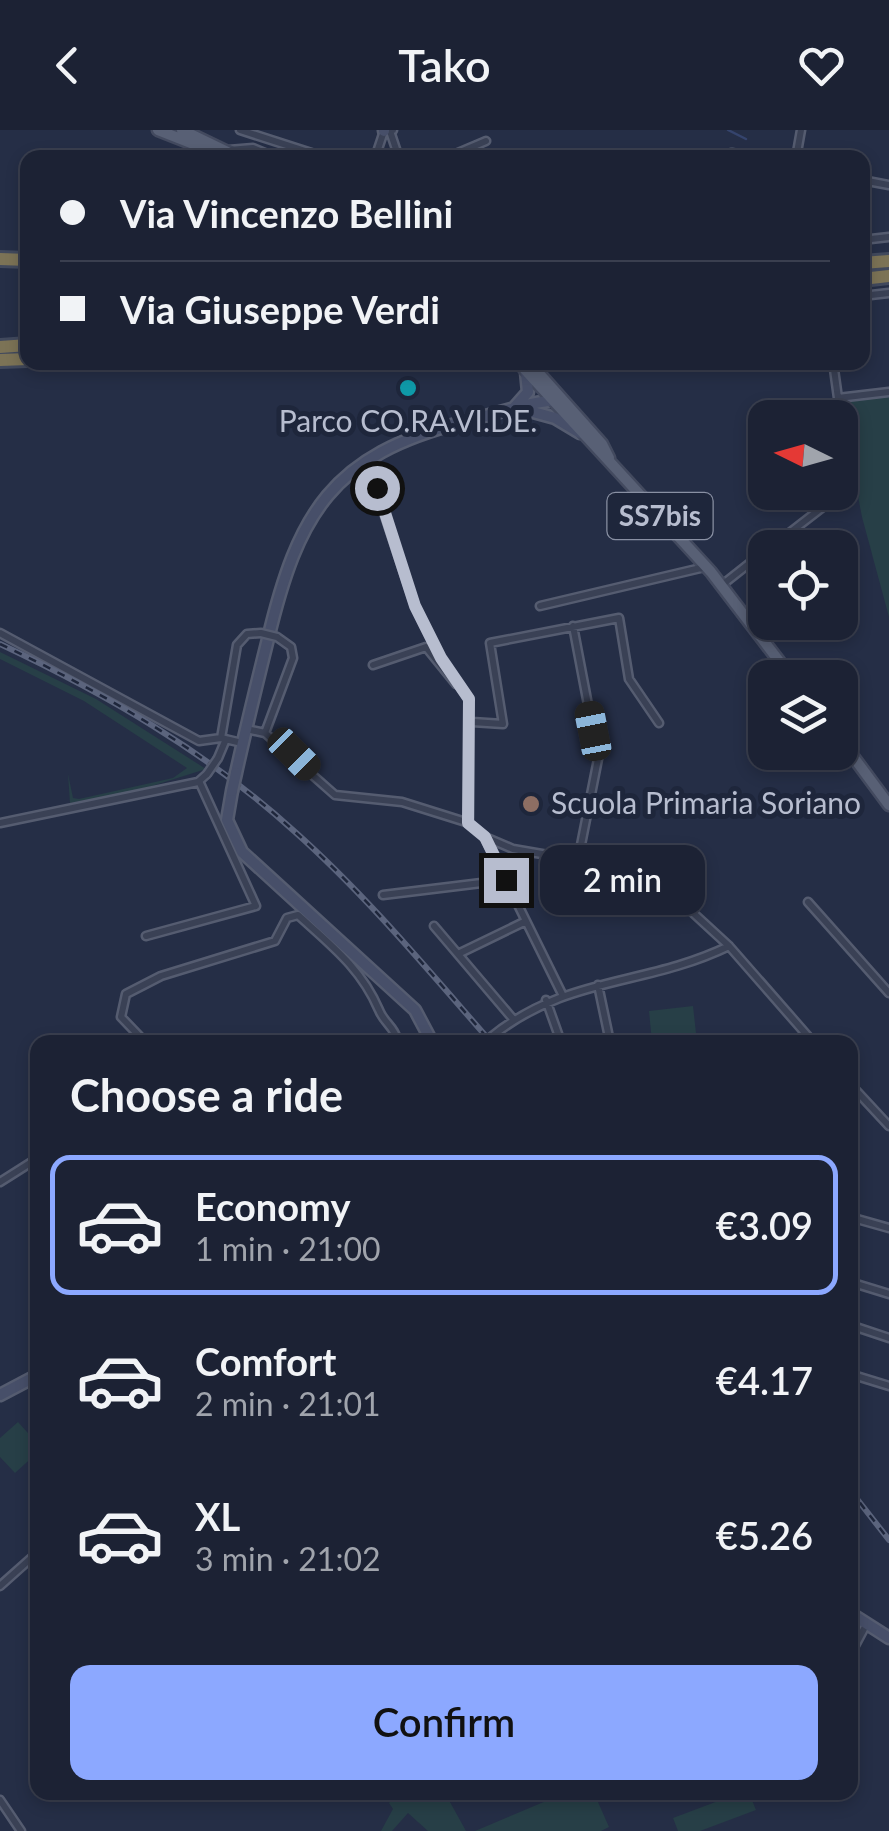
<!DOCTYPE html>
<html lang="en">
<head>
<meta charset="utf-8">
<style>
  body { margin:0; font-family:Lato,sans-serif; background:#292f40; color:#f1f3f6; height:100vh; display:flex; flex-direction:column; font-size:38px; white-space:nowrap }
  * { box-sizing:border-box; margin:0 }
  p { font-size:32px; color:#a0a4ac }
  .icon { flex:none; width:55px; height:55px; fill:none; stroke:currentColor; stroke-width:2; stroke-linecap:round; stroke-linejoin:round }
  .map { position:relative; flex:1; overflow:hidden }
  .panel { position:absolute; left:30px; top:905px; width:828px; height:765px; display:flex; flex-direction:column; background:#1c2234; border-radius:20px; box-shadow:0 5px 15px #0003,0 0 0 2px #3a3f4f }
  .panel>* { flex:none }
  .top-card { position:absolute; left:20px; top:20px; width:850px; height:220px; border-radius:20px; box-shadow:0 5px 15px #0003,0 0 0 2px #3a3f4f; display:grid; align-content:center; height:220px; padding:0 40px; background:#1c2234 }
  .needle { width:65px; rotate:275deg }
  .fabs { position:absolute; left:748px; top:270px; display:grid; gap:20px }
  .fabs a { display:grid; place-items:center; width:110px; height:110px; border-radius:20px; background:#1c2234; box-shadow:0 5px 15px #0003,0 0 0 2px #3a3f4f; font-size:50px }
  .end { position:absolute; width:45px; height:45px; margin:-22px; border:12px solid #b7bdcf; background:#111; box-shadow:0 0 0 5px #111 }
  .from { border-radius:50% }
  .bubble { position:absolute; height:70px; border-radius:20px; background:#1c2234; box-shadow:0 5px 15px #0003,0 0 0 2px #3a3f4f; font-size:32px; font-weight:600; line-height:70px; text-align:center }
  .car { position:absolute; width:30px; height:60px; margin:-30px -15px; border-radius:12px; box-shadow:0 0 8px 2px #0007; background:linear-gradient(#222 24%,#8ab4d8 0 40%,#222 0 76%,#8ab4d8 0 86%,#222 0) }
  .top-card b { display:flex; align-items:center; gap:35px; height:95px; font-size:38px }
  .top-card b+b { border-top:2px solid #3a3f4f }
  .top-card i { width:25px; height:25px; background:#f1f3f6 }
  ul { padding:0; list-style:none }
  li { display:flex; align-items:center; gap:30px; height:140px; margin:0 20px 15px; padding:0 20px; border:5px solid transparent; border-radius:20px }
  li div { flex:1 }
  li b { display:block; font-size:38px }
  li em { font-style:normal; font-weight:600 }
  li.on { border-color:#8ca8ff }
  li>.icon { width:90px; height:90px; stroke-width:1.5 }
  h2 { padding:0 40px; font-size:45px; line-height:120px }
  .button { display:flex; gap:20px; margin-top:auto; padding:20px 40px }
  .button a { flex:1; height:115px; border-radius:20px; background:#8ca8ff; color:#111; font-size:40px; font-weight:600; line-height:115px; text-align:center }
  header { display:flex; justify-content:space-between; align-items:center; height:130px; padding:0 40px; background:#1c2234; font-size:45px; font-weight:600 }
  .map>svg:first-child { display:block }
  .green { fill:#273f47 }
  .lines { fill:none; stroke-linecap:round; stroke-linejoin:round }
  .stream { stroke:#35446d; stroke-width:2.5 }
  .street-casing { stroke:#555c70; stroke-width:11 }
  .secondary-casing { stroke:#555c70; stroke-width:15 }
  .primary-casing { stroke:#434a5f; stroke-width:15 }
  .highway-casing { stroke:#41495d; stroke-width:18 }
  .street { stroke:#3a4155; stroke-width:6 }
  .secondary { stroke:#474f69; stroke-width:10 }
  .primary { stroke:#586075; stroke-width:10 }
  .highway { stroke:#7c7356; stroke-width:12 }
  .rail-casing { stroke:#5b647d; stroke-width:6 }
  .rail { stroke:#1e263b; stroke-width:2.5; stroke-dasharray:8; stroke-linecap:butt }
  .street-bridge-casing { stroke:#555c70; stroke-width:11; stroke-linecap:butt }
  .secondary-bridge-casing { stroke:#555c70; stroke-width:15; stroke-linecap:butt }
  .street-bridge { stroke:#3a4155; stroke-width:6 }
  .secondary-bridge { stroke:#474f69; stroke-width:10 }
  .route { stroke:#b7bdcf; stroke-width:12 }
  .culture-dot { fill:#0f9aa8; stroke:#1e263b; stroke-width:4 }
  .education-dot { fill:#8d6e63; stroke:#1e263b; stroke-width:4 }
  .labels { text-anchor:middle; stroke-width:10; stroke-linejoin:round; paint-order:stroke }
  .shield { fill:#1e263b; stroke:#8990a3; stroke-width:2.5 }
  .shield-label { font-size:28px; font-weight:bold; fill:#b7bdcf }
  .poi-label { font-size:30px; fill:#b7bdcf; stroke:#1e263b }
</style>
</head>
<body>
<header><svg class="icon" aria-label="back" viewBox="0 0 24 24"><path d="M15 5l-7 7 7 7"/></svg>Tako<svg class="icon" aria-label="heart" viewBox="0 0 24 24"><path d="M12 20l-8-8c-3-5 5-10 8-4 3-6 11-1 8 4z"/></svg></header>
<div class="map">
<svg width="889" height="1701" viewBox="0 0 889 1701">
  <rect width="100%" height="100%" fill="#252e46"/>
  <!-- green -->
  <path class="green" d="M889 265V487L862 387 842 284 849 269Z
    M0 522 96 569 206 639 136 661 70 673 68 644 73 668 79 669 173 648 187 638 84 571 0 529Z
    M693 876 697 912H652L649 881Z
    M18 1292 37 1313V1323L15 1343 0 1327V1308Z
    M742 1662 749 1663 756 1680 700 1701H678L673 1688Z
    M398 1663H445L466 1701H428L408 1683 392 1701H381L393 1679 389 1673Z
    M565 1663H594L609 1697 601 1701H475Z"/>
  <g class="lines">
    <!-- stream -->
    <path class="stream" d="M728 0 746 9"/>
    <defs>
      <path id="street" d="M240 0 327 28
        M390 1 399 28
        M229 20 253 18 277 28
        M375 28 384 1 393 0
        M446 28 486 11
        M708 28 732 23 761 28
        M796 28 801 0
        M862 50 889 55
        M862 110 889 107
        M862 166 889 163
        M833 232 838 268 889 262
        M367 332 415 476 441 529 469 569V693
        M770 418 828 373
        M722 455 765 421
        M540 476 705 437
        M573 496 593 601
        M0 503 199 611 221 608
        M373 535 426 517 456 554
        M472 592 503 594 490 513 619 488 629 549 659 593
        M246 599 265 603 335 665 402 672 469 693 485 707 513 719 594 733 648 754 691 781 729 816 813 912
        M265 603 293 528 291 517 277 507
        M221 608 237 515 247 504 261 503
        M221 608 242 613
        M218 628 226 609
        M0 693 198 652 207 644
        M485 708 563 866
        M578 730 600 619
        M383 765 506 750
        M808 772 889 863
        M434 796 513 889
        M146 806 256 776 199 651
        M458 824 526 791
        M598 855 610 912
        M546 870 561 912
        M491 907C568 845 644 857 729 816
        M145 912 121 887 126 864 161 846 275 811 287 788 298 785C331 815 361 838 379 880 384 893 395 897 398 912
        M850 954 889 996
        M0 1052 38 1028
        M850 1087 889 1098
        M850 1152 889 1164
        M850 1195 889 1208
        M850 1244 889 1256
        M0 1456 38 1422
        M850 1525 866 1495
        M0 1670 21 1701"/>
      <path id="secondary" d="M384 0V1
        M522 279 555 288 580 303
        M512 280 528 262 526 242
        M236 643C246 598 257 553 268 509 298 383 332 325 463 292 489 286 535 270 560 270
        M232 661 227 690 242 722 415 880 432 912
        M0 1265 38 1245
        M850 1483 889 1508"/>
      <path id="primary" d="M158 0 229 28
        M182 0 240 28
        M518 232 711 442 792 548
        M529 232 602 314 609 328
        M840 609 889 675"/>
      <path id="highway" d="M0 129 28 130
        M862 133 889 131
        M862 149 889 146
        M0 217 28 215
        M0 230 28 229"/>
    </defs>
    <!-- street casing -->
    <use href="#street" class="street-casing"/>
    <!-- secondary casing -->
    <use href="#secondary" class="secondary-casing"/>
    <!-- primary casing -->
    <use href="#primary" class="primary-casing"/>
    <!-- highway casing -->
    <use href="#highway" class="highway-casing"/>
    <!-- street -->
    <use href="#street" class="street"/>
    <!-- secondary -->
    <use href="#secondary" class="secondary"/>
    <!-- primary -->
    <use href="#primary" class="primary"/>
    <!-- highway -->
    <use href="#highway" class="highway"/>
    <defs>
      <path id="rail" d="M0 514C106 564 207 622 294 701 366 765 428 840 491 912
        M850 1360 889 1410"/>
    </defs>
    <!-- rail casing -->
    <use href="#rail" class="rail-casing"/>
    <!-- rail -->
    <use href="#rail" class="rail"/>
    <defs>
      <path id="street-bridge" d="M261 503 277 507
        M207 644 218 628"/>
      <path id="secondary-bridge" d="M232 661 236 643"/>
    </defs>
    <!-- street-bridge casing -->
    <use href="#street-bridge" class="street-bridge-casing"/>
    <!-- secondary-bridge casing -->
    <use href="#secondary-bridge" class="secondary-bridge-casing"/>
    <!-- street-bridge -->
    <use href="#street-bridge" class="street-bridge"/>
    <!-- secondary-bridge -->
    <use href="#secondary-bridge" class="secondary-bridge"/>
  </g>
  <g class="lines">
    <!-- route -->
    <path class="route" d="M377 358 415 476 441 528 469 569 468 693 485 707 506 750"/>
  </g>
  <!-- markers -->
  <circle class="culture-dot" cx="408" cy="258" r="10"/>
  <circle class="education-dot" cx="531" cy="674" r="10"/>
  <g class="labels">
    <!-- shield labels -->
    <rect class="shield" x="607.5" y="363" width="105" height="46" rx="8"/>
    <g class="shield-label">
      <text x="660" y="396">SS7bis</text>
    </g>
    <!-- poi labels -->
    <g class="poi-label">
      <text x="408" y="302">Parco CO.RA.VI.DE.</text>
      <text x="551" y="684" text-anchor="start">Scuola Primaria Soriano</text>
    </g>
  </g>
</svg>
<div class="fabs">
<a><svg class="needle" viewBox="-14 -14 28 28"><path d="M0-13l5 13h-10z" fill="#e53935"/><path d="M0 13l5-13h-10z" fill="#a0a4ac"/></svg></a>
<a><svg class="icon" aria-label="locate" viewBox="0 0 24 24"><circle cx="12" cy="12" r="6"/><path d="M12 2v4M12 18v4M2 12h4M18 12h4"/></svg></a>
<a><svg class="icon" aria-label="layers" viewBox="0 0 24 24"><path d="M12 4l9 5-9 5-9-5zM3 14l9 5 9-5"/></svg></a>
</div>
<i class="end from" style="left:377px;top:358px"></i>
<i class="end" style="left:506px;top:750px"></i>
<div class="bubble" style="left:540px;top:715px;width:165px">2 min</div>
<i class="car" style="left:593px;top:601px;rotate:349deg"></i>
<i class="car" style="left:294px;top:624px;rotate:135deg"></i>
<div class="top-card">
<b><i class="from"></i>Via Vincenzo Bellini</b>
<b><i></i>Via Giuseppe Verdi</b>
</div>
<section class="panel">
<h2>Choose a ride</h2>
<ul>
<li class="on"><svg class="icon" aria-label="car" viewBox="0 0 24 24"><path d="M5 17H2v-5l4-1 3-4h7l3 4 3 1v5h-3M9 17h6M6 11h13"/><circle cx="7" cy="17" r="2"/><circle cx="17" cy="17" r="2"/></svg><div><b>Economy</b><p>1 min · 21:00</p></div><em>€3.09</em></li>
<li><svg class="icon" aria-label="car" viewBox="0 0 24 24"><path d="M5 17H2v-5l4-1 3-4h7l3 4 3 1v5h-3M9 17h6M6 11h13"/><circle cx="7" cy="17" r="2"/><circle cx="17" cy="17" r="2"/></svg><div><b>Comfort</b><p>2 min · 21:01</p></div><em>€4.17</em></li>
<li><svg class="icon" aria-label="car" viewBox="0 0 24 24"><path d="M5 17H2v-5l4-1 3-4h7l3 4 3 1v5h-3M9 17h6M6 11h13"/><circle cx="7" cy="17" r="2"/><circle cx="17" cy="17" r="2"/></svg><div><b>XL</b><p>3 min · 21:02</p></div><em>€5.26</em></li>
</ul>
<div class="button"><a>Confirm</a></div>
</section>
</div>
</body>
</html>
